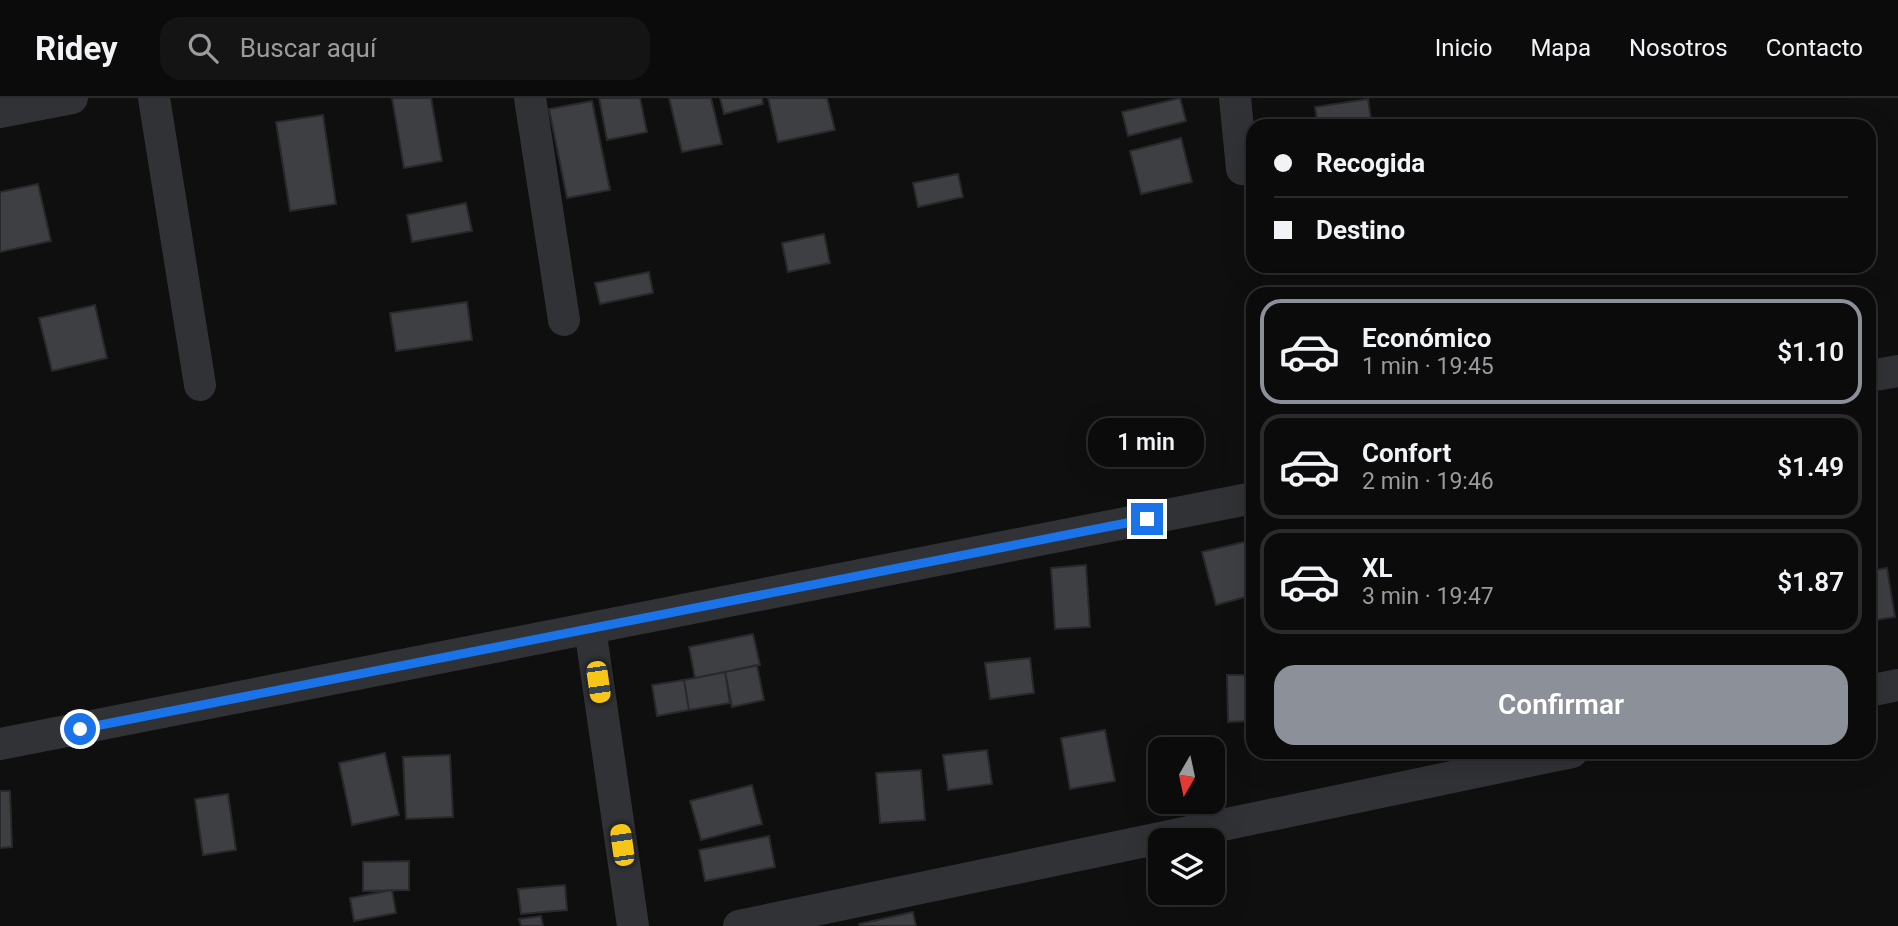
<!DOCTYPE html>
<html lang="es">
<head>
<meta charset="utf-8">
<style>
  body { margin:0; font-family:Roboto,sans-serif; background:#141415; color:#f1f3f6; height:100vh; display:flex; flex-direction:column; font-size:26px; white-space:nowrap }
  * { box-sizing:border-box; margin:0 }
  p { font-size:23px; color:#9a9b9d }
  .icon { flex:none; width:38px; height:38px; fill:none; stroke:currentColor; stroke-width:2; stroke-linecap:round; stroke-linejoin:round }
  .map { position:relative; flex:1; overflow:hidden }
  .drawer { position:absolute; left:1246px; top:189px; width:630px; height:472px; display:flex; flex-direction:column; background:#0b0b0c; border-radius:21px; box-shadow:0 7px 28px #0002,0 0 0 2px #2b2b2d }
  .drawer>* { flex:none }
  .banner { position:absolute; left:1246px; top:21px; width:630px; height:154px; border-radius:21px; box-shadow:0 7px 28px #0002,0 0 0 2px #2b2b2d; display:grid; align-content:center; height:154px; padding:0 28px; background:#0b0b0c }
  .needle { width:46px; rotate:189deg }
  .buttons { position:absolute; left:1148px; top:639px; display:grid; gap:14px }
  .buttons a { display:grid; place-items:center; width:77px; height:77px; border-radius:14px; background:#0b0b0c; box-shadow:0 7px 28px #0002,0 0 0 2px #2b2b2d; font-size:35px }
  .end { position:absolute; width:32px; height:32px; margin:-16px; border:9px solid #1a73e8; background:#fff; box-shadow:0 0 0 4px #fff }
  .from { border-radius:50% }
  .bubble { position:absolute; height:49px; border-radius:21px; background:#0b0b0c; box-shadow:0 7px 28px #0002,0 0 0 2px #2b2b2d; font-size:23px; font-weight:600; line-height:49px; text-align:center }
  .car { position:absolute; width:21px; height:42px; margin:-21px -10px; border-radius:9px; box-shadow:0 0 5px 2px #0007; background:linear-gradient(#f5c518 24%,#345 0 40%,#f5c518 0 76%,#345 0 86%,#f5c518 0) }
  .banner b { display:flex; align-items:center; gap:24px; height:66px; font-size:26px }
  .banner b+b { border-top:2px solid #2b2b2d }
  .banner i { width:18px; height:18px; background:#f1f3f6 }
  ul { padding:12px 0 0; list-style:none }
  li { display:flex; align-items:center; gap:21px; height:105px; margin:0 14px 10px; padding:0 14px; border:4px solid #2b2b2d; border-radius:21px }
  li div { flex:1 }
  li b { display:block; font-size:26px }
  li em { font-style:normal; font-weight:600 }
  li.active { border-color:#8c9099 }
  li>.icon { width:63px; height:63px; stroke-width:1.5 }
  .action { display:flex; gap:14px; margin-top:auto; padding:14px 28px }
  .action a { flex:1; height:80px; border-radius:21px; background:#8c9099; color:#fff; font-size:28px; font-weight:600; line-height:80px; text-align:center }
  header { display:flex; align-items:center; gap:42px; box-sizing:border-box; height:98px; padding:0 35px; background:#0b0b0c; border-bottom:2px solid #2b2b2d }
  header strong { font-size:33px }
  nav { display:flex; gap:38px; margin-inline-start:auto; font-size:24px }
  .search { width:490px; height:63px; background:#141415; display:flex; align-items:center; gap:18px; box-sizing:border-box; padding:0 24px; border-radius:21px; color:#9a9b9d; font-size:26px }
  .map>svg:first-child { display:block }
  .building { fill:#3e3f43; stroke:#29292c; stroke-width:2 }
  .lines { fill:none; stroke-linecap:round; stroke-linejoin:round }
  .street { stroke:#303235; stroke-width:32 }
  .route { stroke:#1a73e8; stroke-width:9 }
</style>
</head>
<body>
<header>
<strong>Ridey</strong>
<div class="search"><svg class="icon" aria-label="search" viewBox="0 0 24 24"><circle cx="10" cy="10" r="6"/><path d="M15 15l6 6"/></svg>Buscar aquí</div>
<nav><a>Inicio</a><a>Mapa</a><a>Nosotros</a><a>Contacto</a></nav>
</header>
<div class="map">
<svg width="1898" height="828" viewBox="0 0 1898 828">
  <rect width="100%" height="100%" fill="#0f0f10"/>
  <!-- building -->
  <path class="building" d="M392 0H431L442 63 404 70Z
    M599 0H640L647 34 607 42Z
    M669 0H711L722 46 682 54Z
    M720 0H762L763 6 724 16Z
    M768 0H827L835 32 778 44Z
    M1180 0 1186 23 1128 38 1122 14Z
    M1368 1 1372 28H1318L1315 9Z
    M592 3 610 92 567 100 549 11Z
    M323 17 336 106 290 113 276 24Z
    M1181 40 1192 84 1141 96 1130 53Z
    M958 76 963 99 918 109 913 85Z
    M38 86 51 143 0 154V94Z
    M466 105 472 133 412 144 407 117Z
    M824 136 830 165 788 174 782 145Z
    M649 174 653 195 600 206 595 185Z
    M467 204 472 242 396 253 390 215Z
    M95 207 107 260 52 273 39 220Z
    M1248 443 1253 461V497L1216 507 1202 454Z
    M1086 467 1090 529 1055 531 1051 470Z
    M1887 470 1895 519 1869 523V473Z
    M753 536 760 567 695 580 689 549Z
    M1030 560 1034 595 990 601 985 565Z
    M757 567 764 602 732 609 725 574Z
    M725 574 730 605 689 612 684 582Z
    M1227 577H1253V623L1228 624Z
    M684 582 689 612 657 618 652 587Z
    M1105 632 1115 683 1070 691 1061 640Z
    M987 652 992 686 948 692 943 657Z
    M385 655 399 717 352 727 339 665Z
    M450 657 453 719 406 721 403 659Z
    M921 672 925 722 880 725 876 675Z
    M752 687 762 726 701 742 690 703Z
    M0 693H10L12 749 0 750Z
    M228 696 236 752 203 757 195 701Z
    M769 738 775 769 705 783 699 752Z
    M409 763V792L363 793V764Z
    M565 787 567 812 521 816 518 791Z
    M392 792 396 815 354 823 350 800Z
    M913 814 916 828H860L859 826Z
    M541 818 543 828H521L519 821Z"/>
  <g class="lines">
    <!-- street -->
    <path class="street" d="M154 0 200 287
      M530 0 564 222
      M1235 0 1242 71
      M0 14 72 0
      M1869 278 1898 273
      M590 530 633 828
      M1869 593 1898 587
      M0 646 1253 400
      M739 828 1572 654"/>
  </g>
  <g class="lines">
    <!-- route -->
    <path class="route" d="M80 631 1147 421"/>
  </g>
</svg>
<div class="buttons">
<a><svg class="needle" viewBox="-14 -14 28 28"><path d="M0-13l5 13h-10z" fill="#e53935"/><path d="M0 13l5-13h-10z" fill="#9a9b9d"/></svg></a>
<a><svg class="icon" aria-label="layers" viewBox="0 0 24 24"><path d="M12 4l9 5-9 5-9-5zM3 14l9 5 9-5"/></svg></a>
</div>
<i class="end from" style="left:80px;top:631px"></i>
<i class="end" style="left:1147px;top:421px"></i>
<div class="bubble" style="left:1088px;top:320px;width:116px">1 min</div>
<i class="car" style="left:598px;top:584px;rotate:172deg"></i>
<i class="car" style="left:622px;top:747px;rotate:352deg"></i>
<div class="banner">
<b><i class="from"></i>Recogida</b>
<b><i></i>Destino</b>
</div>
<section class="drawer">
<ul>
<li class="active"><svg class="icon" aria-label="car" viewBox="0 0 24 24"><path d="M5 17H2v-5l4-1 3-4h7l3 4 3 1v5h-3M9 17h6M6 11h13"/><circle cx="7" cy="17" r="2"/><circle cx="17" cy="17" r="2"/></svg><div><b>Económico</b><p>1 min · 19:45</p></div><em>$1.10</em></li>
<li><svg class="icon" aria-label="car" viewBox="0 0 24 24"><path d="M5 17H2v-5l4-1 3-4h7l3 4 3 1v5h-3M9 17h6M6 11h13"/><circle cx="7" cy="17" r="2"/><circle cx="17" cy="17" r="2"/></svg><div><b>Confort</b><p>2 min · 19:46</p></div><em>$1.49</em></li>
<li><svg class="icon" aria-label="car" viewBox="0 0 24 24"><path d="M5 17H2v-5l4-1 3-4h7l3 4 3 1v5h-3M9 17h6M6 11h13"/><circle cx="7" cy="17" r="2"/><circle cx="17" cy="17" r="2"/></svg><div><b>XL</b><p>3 min · 19:47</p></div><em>$1.87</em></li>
</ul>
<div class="action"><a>Confirmar</a></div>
</section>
</div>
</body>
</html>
